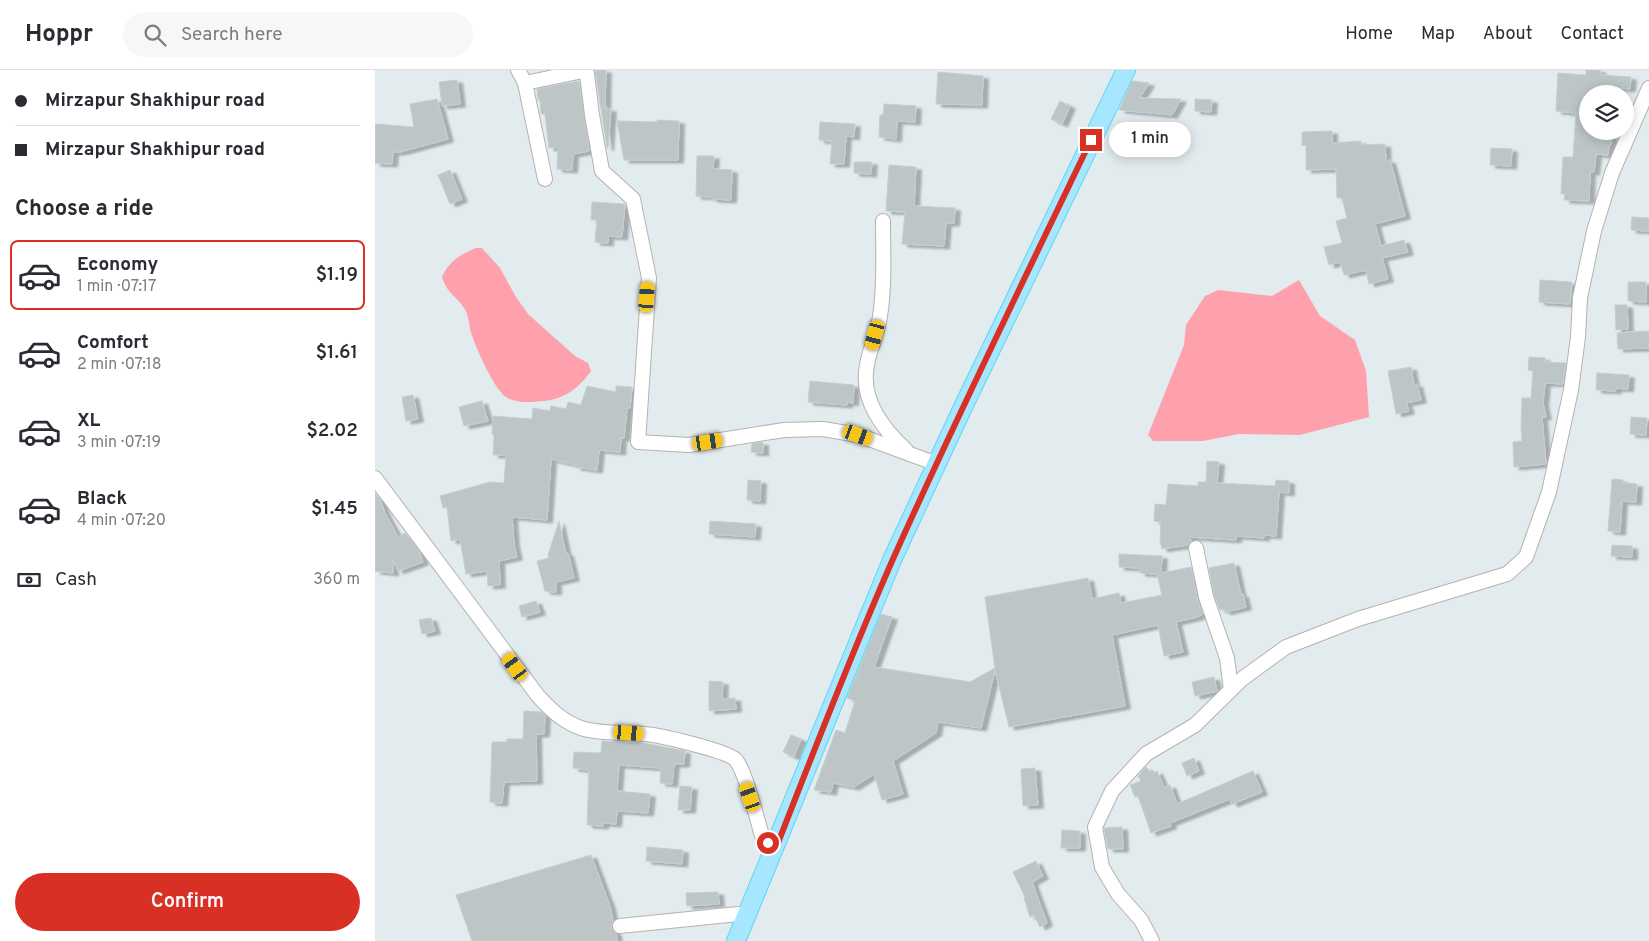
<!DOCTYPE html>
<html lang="en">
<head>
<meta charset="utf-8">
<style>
  body { margin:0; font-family:Overpass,sans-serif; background:#f7f7f7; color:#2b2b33; height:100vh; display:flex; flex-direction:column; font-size:19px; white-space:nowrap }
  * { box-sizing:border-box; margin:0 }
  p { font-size:16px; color:#7c7c81 }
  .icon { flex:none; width:28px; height:28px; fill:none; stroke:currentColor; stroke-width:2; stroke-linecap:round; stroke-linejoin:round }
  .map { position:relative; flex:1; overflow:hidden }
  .details { display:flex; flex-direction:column; background:#fff; width:375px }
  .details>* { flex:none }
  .hud { display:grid; align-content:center; height:110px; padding:0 15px; background:#fff }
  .buttons { position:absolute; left:1204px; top:15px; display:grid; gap:10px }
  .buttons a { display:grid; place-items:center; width:55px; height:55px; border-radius:50%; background:#fff; box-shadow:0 2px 12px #0003; font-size:25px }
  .end { position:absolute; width:22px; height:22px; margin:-11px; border:6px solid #d93025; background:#fff; box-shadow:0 0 0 2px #fff }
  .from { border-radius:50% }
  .bubble { position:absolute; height:35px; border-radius:18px; background:#fff; box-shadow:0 2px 12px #0003; font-size:16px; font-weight:600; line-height:35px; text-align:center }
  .car { position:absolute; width:15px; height:30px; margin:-15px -8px; border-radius:6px; box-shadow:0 0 4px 1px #0007; background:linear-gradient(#f5c518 24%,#345 0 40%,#f5c518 0 76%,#345 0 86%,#f5c518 0) }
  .hud b { display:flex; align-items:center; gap:18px; height:48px; font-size:19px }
  .hud b+b { border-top:1px solid #e1e1e2 }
  .hud i { width:12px; height:12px; background:#2b2b33 }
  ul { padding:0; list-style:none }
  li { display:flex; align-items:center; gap:15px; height:70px; margin:0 10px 8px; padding:0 5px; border:2px solid transparent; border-radius:8px }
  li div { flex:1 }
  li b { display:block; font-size:19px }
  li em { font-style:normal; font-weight:600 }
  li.current { border-color:#d93025 }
  li>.icon { width:45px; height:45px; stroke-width:1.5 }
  h2 { padding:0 15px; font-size:22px; line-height:60px }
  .pay { display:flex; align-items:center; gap:12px; height:55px; padding:0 15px; font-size:19px }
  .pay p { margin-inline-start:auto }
  .primary-button { display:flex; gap:10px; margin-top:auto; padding:10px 15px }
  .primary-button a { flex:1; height:58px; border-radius:30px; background:#d93025; color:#fff; font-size:20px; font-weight:600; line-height:58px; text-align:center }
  header { display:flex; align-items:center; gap:30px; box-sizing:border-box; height:70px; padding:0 25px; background:#fff; border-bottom:1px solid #e1e1e2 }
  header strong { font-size:24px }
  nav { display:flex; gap:28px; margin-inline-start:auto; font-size:18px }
  .search { width:350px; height:45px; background:#f7f7f7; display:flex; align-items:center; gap:12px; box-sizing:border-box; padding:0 18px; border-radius:28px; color:#7c7c81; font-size:19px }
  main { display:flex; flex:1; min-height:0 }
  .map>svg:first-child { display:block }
  .water { fill:#ffa1ad }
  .building { fill:#bdc5c6; stroke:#c1d0d2; filter:url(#shadow) }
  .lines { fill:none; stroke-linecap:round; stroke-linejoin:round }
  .minor-casing { stroke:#b8b1b0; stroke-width:16 }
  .major-casing { stroke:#57d9f1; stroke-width:20 }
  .minor { stroke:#fff; stroke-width:14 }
  .major { stroke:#a6e6ff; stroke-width:18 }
  .route { stroke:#d93025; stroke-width:6 }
</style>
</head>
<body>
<header>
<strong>Hoppr</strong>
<div class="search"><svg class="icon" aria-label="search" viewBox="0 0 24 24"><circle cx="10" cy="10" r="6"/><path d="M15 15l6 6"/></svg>Search here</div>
<nav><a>Home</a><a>Map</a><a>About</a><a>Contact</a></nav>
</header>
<main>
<section class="details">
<div class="hud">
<b><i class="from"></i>Mirzapur Shakhipur road</b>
<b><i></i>Mirzapur Shakhipur road</b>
</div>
<h2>Choose a ride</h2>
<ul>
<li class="current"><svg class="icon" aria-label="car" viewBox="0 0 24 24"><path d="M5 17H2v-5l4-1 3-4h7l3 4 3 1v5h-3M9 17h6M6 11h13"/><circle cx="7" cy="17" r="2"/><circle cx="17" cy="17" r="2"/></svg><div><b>Economy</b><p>1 min · 07:17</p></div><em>$1.19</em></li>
<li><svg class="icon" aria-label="car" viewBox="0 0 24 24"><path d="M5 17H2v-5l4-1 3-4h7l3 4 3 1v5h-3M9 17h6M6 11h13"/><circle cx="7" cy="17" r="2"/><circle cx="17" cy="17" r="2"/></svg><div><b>Comfort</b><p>2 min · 07:18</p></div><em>$1.61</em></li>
<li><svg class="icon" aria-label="car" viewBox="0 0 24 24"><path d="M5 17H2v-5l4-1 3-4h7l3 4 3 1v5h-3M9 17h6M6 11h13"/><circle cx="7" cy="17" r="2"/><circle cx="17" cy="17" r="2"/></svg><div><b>XL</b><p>3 min · 07:19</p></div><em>$2.02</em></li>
<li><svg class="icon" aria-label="car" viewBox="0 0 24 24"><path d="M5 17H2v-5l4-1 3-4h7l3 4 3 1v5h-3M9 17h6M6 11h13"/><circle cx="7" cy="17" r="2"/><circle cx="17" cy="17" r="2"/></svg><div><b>Black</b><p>4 min · 07:20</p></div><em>$1.45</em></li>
</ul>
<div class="pay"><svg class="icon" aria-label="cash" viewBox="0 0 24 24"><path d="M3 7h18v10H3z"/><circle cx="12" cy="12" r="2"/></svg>Cash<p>360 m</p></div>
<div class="primary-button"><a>Confirm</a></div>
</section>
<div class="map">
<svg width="1274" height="871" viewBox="0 0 1274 871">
  <defs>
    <filter id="shadow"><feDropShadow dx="5.5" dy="3" stdDeviation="1" flood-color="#0004"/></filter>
  </defs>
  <rect width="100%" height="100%" fill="#e2ebee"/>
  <!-- water -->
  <path class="water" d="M101 178H107L125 198 141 227 153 244 200 286 213 293 216 301C204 318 190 329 169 331 158 332 141 334 131 327 119 319 101 278 96 263 94 255 94 245 89 238 81 225 72 224 67 207 73 192 86 184 101 178Z
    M924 210 945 246 980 270 991 301 994 347 925 365 864 364 828 371H778L773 365 809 275 811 255 830 226 843 220 897 226Z"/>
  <!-- building -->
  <path class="building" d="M220 0H231L230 38 236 39 233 78H232Z
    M1211 0H1226L1225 5 1256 7 1255 19 1233 17 1232 24 1212 23V61L1237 63 1236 75H1234L1233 85 1221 84 1219 102H1215L1214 131 1189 130 1190 124H1186L1188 87H1198L1201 43 1181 41 1183 3 1211 5Z
    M563 2 608 6 607 35 561 34Z
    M82 10 85 34 67 36 64 12Z
    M204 11 214 81 198 84 197 100 182 99 183 77 174 78 170 44H166L165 30H163L162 19Z
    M757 11 774 13 765 28 806 29 797 45 744 40Z
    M62 29 73 69 25 82H18L17 94 0 93V54L39 57 35 34Z
    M820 29 837 30 836 42 820 41Z
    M685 31 695 36 687 54 676 49Z
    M509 34 541 36 540 52 522 51 521 69 504 67 505 45H508Z
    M282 50 304 51 303 90H249L242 51 282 52Z
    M445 52 480 54 479 67 471 66 469 94H455L457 71 444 70Z
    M957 61V73L986 71V75L1010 74 1011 91 1015 90 1030 146 1000 154 1006 176 1029 170 1033 182 1007 188 1013 209 994 214 991 200 969 205 965 192 954 195 949 177 967 173 961 151 972 148 967 128H962L961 99 931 100V75L927 76V62Z
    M1116 78 1137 79 1136 96 1115 95Z
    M322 86H339L338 99 357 100 356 130 337 129V127L321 126Z
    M479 92H497L496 104 479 103Z
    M514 95 541 97 539 136 580 138 579 153H571L569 176 527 174 530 142 511 141Z
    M75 100 87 129 75 134 63 105Z
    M217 132 250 134 247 167 233 166V173L220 172 222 150H216Z
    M1257 147 1274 148V161L1256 160Z
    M1165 210 1197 212 1195 234 1164 232Z
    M1253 212H1271V232L1253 231Z
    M1240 235H1252L1253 259 1241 260Z
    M1274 261V278L1243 279 1242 263Z
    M1154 287 1170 288V292L1191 293 1188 314 1170 313 1168 333 1171 347H1167L1171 394 1139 397 1138 372 1147 371 1146 357 1147 328H1156L1158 301 1153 300Z
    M1036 297 1039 315 1042 314 1046 330 1031 333 1034 341 1021 344 1013 301Z
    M1222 303 1254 305 1253 319 1241 318V321L1221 320Z
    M435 311 479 315 478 333 472 332V335L433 332Z
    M212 316 241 322V316L257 317 255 338H252L249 368H246L245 382 224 380 222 400 200 397 201 395 176 389 172 450 137 447 139 474 142 487 124 491 125 515 113 516 112 501 91 504 85 469 76 471 72 437 68 438 65 426 115 412 129 413 131 385H118L119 365 117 364 118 346 157 349 158 338 175 341 176 336 191 339 193 332 206 335Z
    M38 325 43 349 31 351 27 327Z
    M107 331 113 351 89 356 84 337Z
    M1256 347 1272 348 1271 365 1255 364Z
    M388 372V383L376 382 377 374Z
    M832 391 844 392 842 413 900 416 901 410 914 411V423L904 422 901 466 889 465V468L861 466V470L815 467 816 471 813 475 787 479 785 470 786 452 779 451 780 434 791 435 793 414 823 416V412H831Z
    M1237 409 1248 410 1247 413 1262 414 1261 432 1247 431 1245 462 1233 461Z
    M373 410 386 411 385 431 372 430Z
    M0 423 5 429 10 443 23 467 30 463 44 481 48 492 23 501 18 489V503L0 501Z
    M184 451 191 484 193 483 199 508 181 512V522L170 521 162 491 174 488 173 485Z
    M335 451 381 454 380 467 334 464Z
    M1237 475 1257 476V487L1236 486Z
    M744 484 787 486 786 503 816 497 822 529 828 544 822 547 801 552 808 582 789 586 783 555 737 565 750 636 634 657 620 600 606 658 563 652 561 663 518 691 528 724 507 730 499 704 479 717 458 713 456 722 439 720 461 660 470 663 480 631 472 628 506 544 517 547 499 597 595 612 620 598 610 527 713 508 717 529 744 523 746 533 787 525 782 504 765 503V498L744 497Z
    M859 493 866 525 868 524 871 537 850 542 849 539 845 540 839 525 834 498Z
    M161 531 165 542 147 547 144 536Z
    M56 548 60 561 47 564 44 550Z
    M839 607 842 621 820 626 817 612Z
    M334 611 348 612 347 629 360 628 361 639 334 641Z
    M149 641 166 642 170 645 169 664H161L162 711 129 712 127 733 115 732 117 672H132V669H148Z
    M416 665 426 669 419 687 408 682Z
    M227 671 269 673 310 681 309 694H299L297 714 285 713 286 698 244 695 242 721 275 724 273 743 242 741 241 754 228 753V756L212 755 214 700 198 698 199 682 226 683Z
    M819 688 824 701 812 706 807 693Z
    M771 697 777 704 782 701 789 717 795 715 802 734 878 701 887 722 857 734 855 729 795 753 796 756 776 763 763 726 760 727 755 715 766 711 763 706Z
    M660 698 663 735 648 736 646 699Z
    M305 716 317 717 315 740H303Z
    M747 757 748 779H733L729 758Z
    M687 760 705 761V778H686Z
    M272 777 308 780 307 794 271 791Z
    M216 785 235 836 238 851 236 857 241 863 242 871H97L81 825Z
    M661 791 668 806 657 812 672 853 665 857 659 845 655 847 649 828 650 827 638 802Z
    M343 822 344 834 312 836 311 823Z"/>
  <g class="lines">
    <defs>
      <path id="minor" d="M143 0 150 13 170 109
        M150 13 208 1 212 4 217 45 227 101 258 129 274 208 263 372 314 375 409 360 448 359 483 365 562 394
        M508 151C508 182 510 215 505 246 503 265 492 283 491 302 488 334 509 360 531 380
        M0 408 163 626C176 640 189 653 209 659 228 664 250 662 270 664 284 665 353 681 361 690 371 703 382 749 387 766L393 773 401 778
        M821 478 831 527 852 588 856 620
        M245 856 373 843
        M777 871 766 850 743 824 727 797 720 757 737 721 771 684 820 655 867 609 911 577 983 549 1132 504 1151 487 1174 422 1196 320 1203 267 1205 228 1219 161 1237 103 1274 18"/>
      <path id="major" d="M361 871 517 490 589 335 751 0"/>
    </defs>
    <!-- minor casing -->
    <use href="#minor" class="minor-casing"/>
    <!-- major casing -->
    <use href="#major" class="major-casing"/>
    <!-- minor -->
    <use href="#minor" class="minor"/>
    <!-- major -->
    <use href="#major" class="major"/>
  </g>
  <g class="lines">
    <!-- route -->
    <path class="route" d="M393 773 401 778C439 681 476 584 518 489 581 348 649 210 716 70"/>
  </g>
</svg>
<div class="buttons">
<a><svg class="icon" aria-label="layers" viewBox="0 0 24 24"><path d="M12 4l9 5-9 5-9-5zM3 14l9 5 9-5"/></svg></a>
</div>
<i class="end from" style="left:393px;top:773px"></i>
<i class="end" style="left:716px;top:70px"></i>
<div class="bubble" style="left:734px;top:52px;width:82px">1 min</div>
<i class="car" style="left:272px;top:227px;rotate:4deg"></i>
<i class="car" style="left:500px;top:265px;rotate:195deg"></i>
<i class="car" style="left:483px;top:365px;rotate:110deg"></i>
<i class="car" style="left:333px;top:372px;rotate:81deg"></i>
<i class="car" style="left:140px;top:597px;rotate:324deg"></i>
<i class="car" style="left:254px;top:663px;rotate:94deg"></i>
<i class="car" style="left:375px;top:727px;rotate:341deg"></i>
</div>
</main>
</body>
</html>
